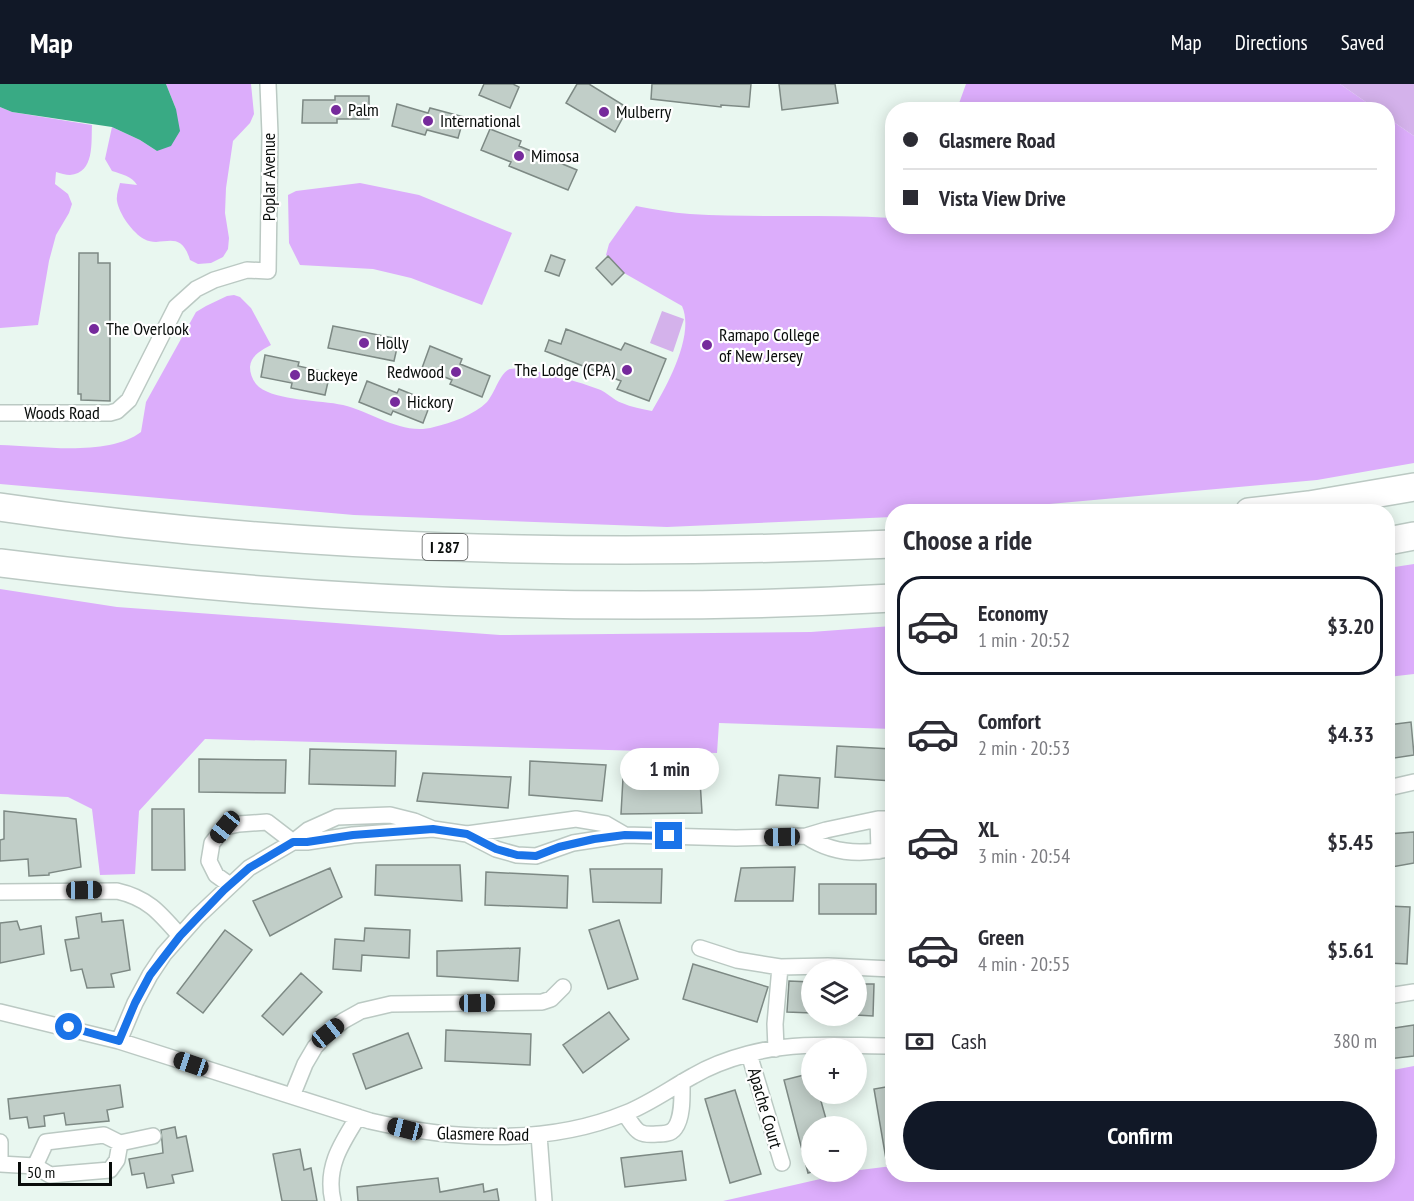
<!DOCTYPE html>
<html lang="en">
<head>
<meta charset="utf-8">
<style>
  body { margin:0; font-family:"PT Sans Narrow",sans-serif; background:#f7f7f7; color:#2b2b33; height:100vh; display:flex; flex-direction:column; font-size:22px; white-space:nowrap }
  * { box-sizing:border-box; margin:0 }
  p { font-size:20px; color:#7c7c81 }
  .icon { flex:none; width:33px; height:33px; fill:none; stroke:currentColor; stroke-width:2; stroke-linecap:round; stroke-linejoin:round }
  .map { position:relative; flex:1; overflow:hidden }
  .sheet { position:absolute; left:885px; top:420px; width:510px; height:678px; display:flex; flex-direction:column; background:#fff; border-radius:24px; box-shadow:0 3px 15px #0003 }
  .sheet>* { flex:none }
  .top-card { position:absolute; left:885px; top:18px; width:510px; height:132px; border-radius:24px; box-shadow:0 3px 15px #0003; display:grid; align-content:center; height:132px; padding:0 18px; background:#fff }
  .controls { position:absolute; left:801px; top:876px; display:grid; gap:12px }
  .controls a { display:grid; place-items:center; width:66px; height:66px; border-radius:50%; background:#fff; box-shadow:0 3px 15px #0003; font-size:30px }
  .scale { position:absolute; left:18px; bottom:15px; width:94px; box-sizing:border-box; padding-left:6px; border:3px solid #080c0a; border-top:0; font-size:16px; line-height:21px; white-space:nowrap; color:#080c0a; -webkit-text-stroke:4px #fff; paint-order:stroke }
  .end { position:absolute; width:27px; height:27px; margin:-14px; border:8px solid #1a73e8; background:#fff; box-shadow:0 0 0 3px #fff }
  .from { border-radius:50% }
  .bubble { position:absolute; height:42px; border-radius:21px; background:#fff; box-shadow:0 3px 15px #0003; font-size:20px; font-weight:700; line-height:42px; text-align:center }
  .car { position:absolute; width:18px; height:36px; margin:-18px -9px; border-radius:8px; box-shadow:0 0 4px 2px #0007; background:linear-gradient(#222 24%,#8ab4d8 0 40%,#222 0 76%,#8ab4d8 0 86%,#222 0) }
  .top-card b { display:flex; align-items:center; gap:21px; height:57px; font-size:22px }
  .top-card b+b { border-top:2px solid #e1e1e2 }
  .top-card i { width:15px; height:15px; background:#2b2b33 }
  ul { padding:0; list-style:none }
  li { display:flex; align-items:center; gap:18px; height:99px; margin:0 12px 9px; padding:0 6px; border:3px solid transparent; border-radius:24px }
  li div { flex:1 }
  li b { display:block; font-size:22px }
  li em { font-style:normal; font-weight:700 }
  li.selected { border-color:#111827 }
  li>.icon { width:54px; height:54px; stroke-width:1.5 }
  h2 { padding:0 18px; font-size:27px; line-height:72px }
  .pay { display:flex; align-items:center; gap:15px; height:66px; padding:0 18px; font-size:22px }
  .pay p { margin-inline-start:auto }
  .primary-button { display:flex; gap:12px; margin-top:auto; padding:12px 18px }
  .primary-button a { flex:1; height:69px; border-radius:36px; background:#111827; color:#fff; font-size:24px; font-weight:700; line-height:69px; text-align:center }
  header { display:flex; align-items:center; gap:36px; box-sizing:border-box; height:84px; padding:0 30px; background:#111827; color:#fff }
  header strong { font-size:28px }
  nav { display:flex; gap:33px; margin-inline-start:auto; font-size:21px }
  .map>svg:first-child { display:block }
  .green { fill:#d4b2eb }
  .forest { fill:#dcadfb }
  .water { fill:#39aa84 }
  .building { fill:#c1cec8; stroke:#7d8984; stroke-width:1.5 }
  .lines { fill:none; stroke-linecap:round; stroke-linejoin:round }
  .street-casing { stroke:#bbc9c3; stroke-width:18 }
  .highway-casing { stroke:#bbc9c3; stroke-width:30 }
  .street { stroke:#fff; stroke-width:15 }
  .highway { stroke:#fff; stroke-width:27 }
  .route { stroke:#1a73e8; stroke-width:8 }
  .poi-dot { fill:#762a9c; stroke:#fff; stroke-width:2 }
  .labels { text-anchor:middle; stroke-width:4.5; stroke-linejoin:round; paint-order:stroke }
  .shield { fill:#fff; stroke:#525554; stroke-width:1.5 }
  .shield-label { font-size:16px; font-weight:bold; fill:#080c0a }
  .poi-label { font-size:18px; fill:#080c0a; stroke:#fff; text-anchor:start }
  .street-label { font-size:18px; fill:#080c0a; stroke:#fff }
</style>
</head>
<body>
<header>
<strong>Map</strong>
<nav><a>Map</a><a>Directions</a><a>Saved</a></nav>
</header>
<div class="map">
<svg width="1414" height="1117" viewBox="0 0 1414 1117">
  <rect width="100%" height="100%" fill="#e9f7f0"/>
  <!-- green -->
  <path class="green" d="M1340 0H1414V52L1388 34V26L1376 25Z
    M662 227 684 235 673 268 650 259Z"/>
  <!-- forest -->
  <path class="forest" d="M166 0H251L254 30 250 39 233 57 226 104 225 129 229 154 228 165 223 173 211 179 198 180 190 176C180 143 162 165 144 155 133 149 119 130 117 117 116 111 119 104 120 99L137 101C132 92 121 90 112 87L105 75 112 43 140 56 157 67 176 25Z
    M966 0H1340L1376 25H957Z
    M0 23 12 28 92 41C91 58 95 89 70 91 66 91 60 89 56 88L55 100 68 110 72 120 69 129 56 151 49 177 38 241 0 244Z
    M1388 34 1414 52V379L1317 396 972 427 892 428V433L667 443 354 431 0 400V361C41 362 108 373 141 348L146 318 196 228 206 222 227 212 234 211 240 213 251 224 271 261C262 266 251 271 250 283 250 290 253 298 259 303 277 317 320 316 343 321 373 328 402 352 434 343 451 339 474 331 487 318 495 309 500 288 510 285 523 281 584 299 598 305 607 308 613 316 622 319 631 323 642 325 652 327 667 302 695 251 682 222L624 189 606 171 609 160 636 122C654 125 672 129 690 130 758 134 825 130 892 134V142H1388Z
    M360 99 419 111 512 149 482 221 411 194 373 185 300 181 289 159 288 111 296 107Z
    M1414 480V590L1388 593V484Z
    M0 505 117 523 500 551 811 548 892 542V645L719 639 717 669 205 655 139 727 135 790 100 791 92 725 68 713 0 710Z
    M1414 982V1117H723L860 1086 892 1082V1090H1388V987Z"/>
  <!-- water -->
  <path class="water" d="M0 0H166L176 25 180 47 171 62 157 67 140 56 112 43 12 28 0 23Z"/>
  <!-- building -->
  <path class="building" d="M484 0H513L519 3 510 24 479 11Z
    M577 0H589L628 24 615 48 566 19Z
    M652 0H751L749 23 721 21V23L651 15Z
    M779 0H835L838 19 782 26Z
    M335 12H369V35H337V39H302L303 16H335Z
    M397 20 428 29 430 24 464 33 458 54 427 46 425 51 392 42Z
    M490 45 521 57 519 62 577 86 568 106 509 82 511 78 481 66Z
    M79 169H98V179H110V317L81 316V310H78Z
    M551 171 565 176 559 192 545 187Z
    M608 172 624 189 612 201 596 184Z
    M333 242 399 255 394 277 328 264Z
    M566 245 621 266 625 259 666 275 649 317 617 305 621 297 545 267 549 256 561 260Z
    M430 262 462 275 460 280 490 292 482 313 450 300 452 296 422 284Z
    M265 271 299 278 298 282 330 289 325 311 291 304 292 299 261 293Z
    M367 297 397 309 399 305 431 318 423 339 393 327 391 331 359 318Z
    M1411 638 1414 671 1388 675V641Z
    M837 662 892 665V697L835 693Z
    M310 665 396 667 395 702 309 700Z
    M199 675 286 676 285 709 199 708Z
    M530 677 606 681 602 717 529 711Z
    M423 689 511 693 508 724 417 717Z
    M779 691 820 694 818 724 776 721Z
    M623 694 700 696 702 729 621 730Z
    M152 725H184L185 786H152Z
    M4 727 76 735 81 783 49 789V791L29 792 28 775 0 777V756L4 755Z
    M1414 748V779L1392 783 1388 765V750Z
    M376 781H460L462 817 375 811Z
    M795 783 793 817H735L741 784Z
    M330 784 342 813 270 852 253 817Z
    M590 785H662L661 819 593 818Z
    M486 788 568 792 567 824 485 821Z
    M819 800H876V830H819Z
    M1388 822 1410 823 1407 880 1388 879Z
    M101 829 102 838 123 836 130 886 111 890 114 903 87 904 82 885 71 887 65 856 79 854 76 833Z
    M619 836 638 895 608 905 589 846Z
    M17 837 20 846 41 842 44 870 0 879V839Z
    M365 844 410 846 409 874 362 871 361 887 333 885 335 855 364 857Z
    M225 846 252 866 203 929 177 909Z
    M520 864 518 897 437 892V867Z
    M693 880 768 903 757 938 683 915Z
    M301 889 322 908 283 951 262 932Z
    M789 897 812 898V929L787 928Z
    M856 900H874L873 932 856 931Z
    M609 928 629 955 583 989 563 961Z
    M1414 941V972L1388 975V945Z
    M446 946 531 950 530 981 445 977Z
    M408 949 422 984 366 1005 353 970Z
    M812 989V1010H819L828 1042H812V1088L808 1089 784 996Z
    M120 1001 123 1023 107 1026 109 1037 66 1041 64 1029 44 1032 45 1042 29 1044 27 1033 10 1035 8 1015Z
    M892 1002V1081H887L874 1005Z
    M735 1006 761 1090 730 1099 705 1015Z
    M175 1043 177 1054 186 1052 193 1087 172 1091 174 1099 147 1104 144 1089 132 1091 129 1075 163 1069 161 1046Z
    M300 1065 304 1086 311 1084 317 1117H282L273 1070Z
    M682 1067 686 1096 625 1103 621 1074Z
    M438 1094 440 1108 483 1100 484 1108 497 1105 499 1117H358L357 1103Z"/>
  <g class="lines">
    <defs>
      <path id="street" d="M0 329H110L117 327 129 316 176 223 196 205 214 196 247 186 268 187 270 50 268 0
        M1388 704 1414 698
        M878 735 879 767
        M467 750 496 765 517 771 536 772 573 759 625 751 736 754 806 752 826 746 878 735H892
        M806 752C832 770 863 771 892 764
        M293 758H307L353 751 433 745 467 750 576 735 606 740 625 751
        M230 801 216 791 209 777 212 759 225 743 239 740 267 738 293 758
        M0 808 117 807C148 814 160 829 180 852
        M700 864 737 876 780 883 828 882 892 885
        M1388 912 1414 908
        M0 928 119 957 370 1037C452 1056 546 1062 626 1029 649 1020 671 1004 693 992 710 982 729 975 748 970 795 957 844 962 892 962
        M119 957 135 919 150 891 164 870 197 833 249 784 293 758 308 746 337 733 390 731 414 737 433 745
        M776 965 775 940 780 883
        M749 970 782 1079
        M292 1012 305 980 315 963 328 949 343 937 361 927 391 920 542 918 551 915 563 903
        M625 1030C636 1045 636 1052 657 1050 663 1050 671 1050 675 1044 683 1033 682 1012 682 998
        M539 1051 544 1117
        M0 1058V1078
        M120 1059 153 1052
        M0 1080 35 1082 50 1091 110 1086 117 1076 120 1059 104 1051 46 1058 35 1082
        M333 1117C325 1084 341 1060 358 1033"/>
      <path id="highway" d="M0 423C296 467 595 473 892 460
        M1249 428 1309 421 1414 403
        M1388 457 1414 452
        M0 479C297 517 594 531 892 514"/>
    </defs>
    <!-- street casing -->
    <use href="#street" class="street-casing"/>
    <!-- highway casing -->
    <use href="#highway" class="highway-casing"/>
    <!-- street -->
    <use href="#street" class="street"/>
    <!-- highway -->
    <use href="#highway" class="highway"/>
  </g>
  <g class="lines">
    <!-- route -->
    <path class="route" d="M69 943 119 957 135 919 150 891 180 852 224 806 249 784 293 758H307L353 751 433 745 467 750 496 765 517 771 536 772 559 763 594 755 625 751 669 752"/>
  </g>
  <!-- markers -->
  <g class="poi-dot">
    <circle cx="336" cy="26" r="6"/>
    <circle cx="604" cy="28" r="6"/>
    <circle cx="428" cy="37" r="6"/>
    <circle cx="519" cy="72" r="6"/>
    <circle cx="94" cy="245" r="6"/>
    <circle cx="364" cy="259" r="6"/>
    <circle cx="707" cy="261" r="6"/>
    <circle cx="627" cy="286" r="6"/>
    <circle cx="456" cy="288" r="6"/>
    <circle cx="295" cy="291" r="6"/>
    <circle cx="395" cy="318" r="6"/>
  </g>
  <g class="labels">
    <!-- shield labels -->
    <rect class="shield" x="422.5" y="450" width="45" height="26" rx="4.5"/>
    <g class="shield-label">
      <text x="445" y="469">I 287</text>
    </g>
    <!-- poi labels -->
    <g class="poi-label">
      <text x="348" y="32">Palm</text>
      <text x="616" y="34">Mulberry</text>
      <text x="440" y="43">International</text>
      <text x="531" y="78">Mimosa</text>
      <text x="106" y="251">The Overlook</text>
      <text x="719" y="257">Ramapo College<tspan x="719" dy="21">of New Jersey</tspan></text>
      <text x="376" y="265">Holly</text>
      <text x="615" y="292" text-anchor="end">The Lodge (CPA)</text>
      <text x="444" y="294" text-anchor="end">Redwood</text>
      <text x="307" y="297">Buckeye</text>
      <text x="407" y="324">Hickory</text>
    </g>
    <!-- street labels -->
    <g class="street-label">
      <text transform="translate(269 93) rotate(-90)" y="6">Poplar Avenue</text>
      <text x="62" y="335">Woods Road</text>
      <text transform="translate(765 1024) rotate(74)" y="6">Apache Court</text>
      <text transform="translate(483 1050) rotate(1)" y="6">Glasmere Road</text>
    </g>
  </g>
</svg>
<div class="controls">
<a><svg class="icon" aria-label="layers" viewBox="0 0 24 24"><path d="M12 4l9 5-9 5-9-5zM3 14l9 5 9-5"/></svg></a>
<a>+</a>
<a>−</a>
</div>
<div class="scale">50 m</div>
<i class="end from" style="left:69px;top:943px"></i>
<i class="end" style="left:669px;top:752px"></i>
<div class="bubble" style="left:620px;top:664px;width:99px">1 min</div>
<i class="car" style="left:225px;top:743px;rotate:219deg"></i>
<i class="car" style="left:782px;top:753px;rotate:269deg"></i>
<i class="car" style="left:84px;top:806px;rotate:89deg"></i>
<i class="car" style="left:477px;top:919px;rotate:89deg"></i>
<i class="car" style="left:328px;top:949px;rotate:51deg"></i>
<i class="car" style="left:191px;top:980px;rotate:289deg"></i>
<i class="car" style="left:405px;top:1045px;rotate:284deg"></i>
<div class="top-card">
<b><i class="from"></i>Glasmere Road</b>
<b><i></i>Vista View Drive</b>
</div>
<section class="sheet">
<h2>Choose a ride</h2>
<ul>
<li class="selected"><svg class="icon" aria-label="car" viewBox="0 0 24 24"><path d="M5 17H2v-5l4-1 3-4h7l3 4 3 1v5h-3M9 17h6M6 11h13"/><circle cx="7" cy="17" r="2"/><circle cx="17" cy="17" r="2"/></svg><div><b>Economy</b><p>1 min · 20:52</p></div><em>$3.20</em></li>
<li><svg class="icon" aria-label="car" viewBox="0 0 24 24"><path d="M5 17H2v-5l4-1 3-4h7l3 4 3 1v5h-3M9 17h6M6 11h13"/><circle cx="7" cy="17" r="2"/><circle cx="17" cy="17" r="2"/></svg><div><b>Comfort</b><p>2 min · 20:53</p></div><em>$4.33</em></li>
<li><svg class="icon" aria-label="car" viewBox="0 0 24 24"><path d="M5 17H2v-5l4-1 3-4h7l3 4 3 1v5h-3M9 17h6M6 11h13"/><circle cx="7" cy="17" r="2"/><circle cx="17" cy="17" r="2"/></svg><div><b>XL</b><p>3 min · 20:54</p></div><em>$5.45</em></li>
<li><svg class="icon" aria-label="car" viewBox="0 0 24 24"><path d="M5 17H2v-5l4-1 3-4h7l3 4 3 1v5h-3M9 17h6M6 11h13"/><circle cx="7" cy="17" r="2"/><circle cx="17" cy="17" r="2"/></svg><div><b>Green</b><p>4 min · 20:55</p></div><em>$5.61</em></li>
</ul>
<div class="pay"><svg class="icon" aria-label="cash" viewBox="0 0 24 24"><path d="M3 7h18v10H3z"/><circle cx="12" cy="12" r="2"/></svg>Cash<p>380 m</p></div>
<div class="primary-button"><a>Confirm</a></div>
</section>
</div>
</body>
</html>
